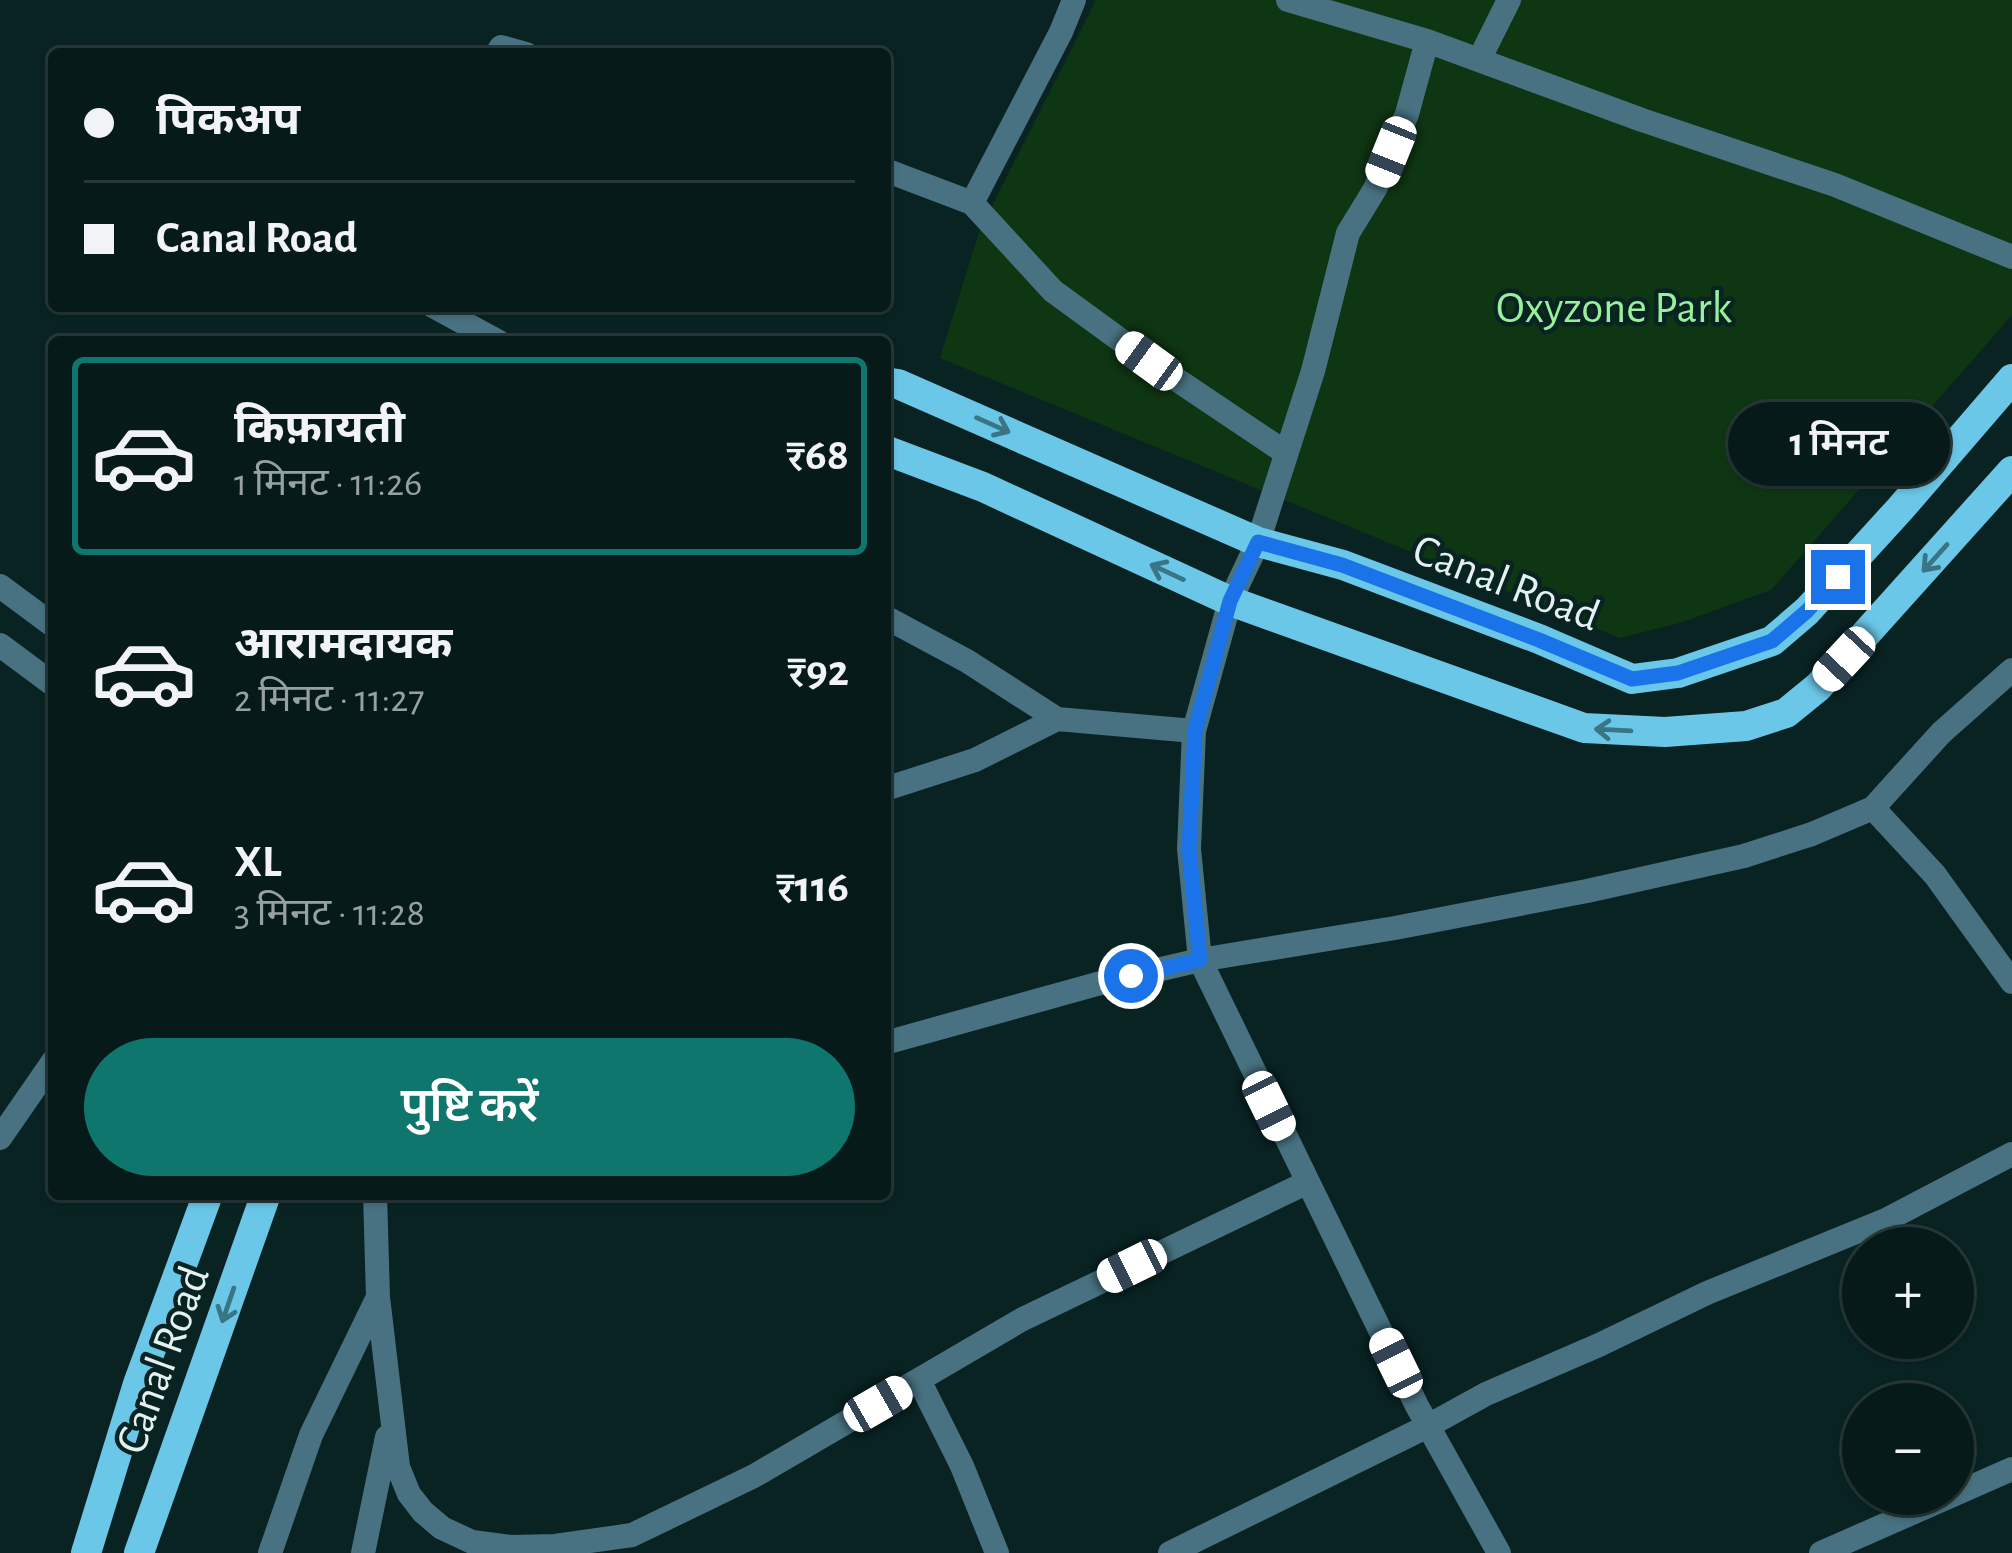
<!DOCTYPE html>
<html lang="hi">
<head>
<meta charset="utf-8">
<style>
  body { margin:0; font-family:"Alegreya Sans","Noto Sans Devanagari",sans-serif; background:#152727; color:#f1f3f6; height:100vh; display:flex; flex-direction:column; font-size:45px; white-space:nowrap }
  * { box-sizing:border-box; margin:0 }
  p { font-size:39px; color:#98a1a2 }
  .icon { flex:none; width:66px; height:66px; fill:none; stroke:currentColor; stroke-width:2; stroke-linecap:round; stroke-linejoin:round }
  .map { position:relative; flex:1; overflow:hidden }
  .side { position:absolute; left:48px; top:336px; width:843px; height:864px; display:flex; flex-direction:column; background:#071a1a; border-radius:12px; box-shadow:0 3px 9px #0004,0 0 0 3px #283839 }
  .side>* { flex:none }
  .hud { position:absolute; left:48px; top:48px; width:843px; height:264px; border-radius:12px; box-shadow:0 3px 9px #0004,0 0 0 3px #283839; display:grid; align-content:center; height:264px; padding:0 36px; background:#071a1a }
  .buttons { position:absolute; left:1842px; top:1227px; display:grid; gap:24px }
  .buttons a { display:grid; place-items:center; width:132px; height:132px; border-radius:50%; background:#071a1a; box-shadow:0 3px 9px #0004,0 0 0 3px #283839; font-size:60px }
  .end { position:absolute; width:54px; height:54px; margin:-27px; border:15px solid #1a73e8; background:#fff; box-shadow:0 0 0 6px #fff }
  .from { border-radius:50% }
  .bubble { position:absolute; height:84px; border-radius:42px; background:#071a1a; box-shadow:0 3px 9px #0004,0 0 0 3px #283839; font-size:39px; font-weight:600; line-height:84px; text-align:center }
  .car { position:absolute; width:36px; height:72px; margin:-36px -18px; border-radius:15px; box-shadow:0 0 9px 3px #0007; background:linear-gradient(#fff 24%,#345 0 40%,#fff 0 76%,#345 0 86%,#fff 0) }
  .hud b { display:flex; align-items:center; gap:42px; height:114px; font-size:45px }
  .hud b+b { border-top:3px solid #283839 }
  .hud i { width:30px; height:30px; background:#f1f3f6 }
  ul { padding:21px 0 0; list-style:none }
  li { display:flex; align-items:center; gap:36px; height:198px; margin:0 24px 18px; padding:0 12px; border:6px solid transparent; border-radius:12px }
  li div { flex:1 }
  li b { display:block; font-size:45px }
  li em { font-style:normal; font-weight:600 }
  li.on { border-color:#0f766e }
  li>.icon { width:108px; height:108px; stroke-width:1.5 }
  .action { display:flex; gap:24px; margin-top:auto; padding:24px 36px }
  .action a { flex:1; height:138px; border-radius:72px; background:#0f766e; color:#fff; font-size:48px; font-weight:600; line-height:138px; text-align:center }
  .map>svg:first-child { display:block }
  .green { fill:#0f3613 }
  .lines { fill:none; stroke-linecap:round; stroke-linejoin:round }
  .minor { stroke:#487281; stroke-width:24 }
  .primary { stroke:#6bc7e7; stroke-width:30 }
  .oneway { stroke:#3a7585 }
  .route { stroke:#1a73e8; stroke-width:15 }
  .labels { text-anchor:middle; stroke-width:9; stroke-linejoin:round; paint-order:stroke }
  .park-label { font-size:45px; fill:#97f19a; stroke:#092323 }
  .street-label { font-size:45px; fill:#e3f1f1; stroke:#092323 }
</style>
</head>
<body>
<div class="map">
<svg width="2012" height="1553" viewBox="0 0 2012 1553">
  <rect width="100%" height="100%" fill="#092323"/>
  <!-- green -->
  <path class="green" d="M1096 0H2012V315L1771 590 1683 622 1620 638 940 358 979 232Z"/>
  <g class="lines">
    <!-- minor -->
    <path class="minor" d="M1288 0 1427 41 1642 120 1835 185 2012 257
      M1427 41 1407 114 1375 189 1348 233 1313 371 1258 542 1230 601 1194 731 1189 849 1200 960 1417 1406 1499 1553
      M497 54 501 47 526 54
      M1479 60 1509 0
      M885 170 972 203 1053 291 1149 361 1286 453
      M972 203 1061 32 1074 0
      M433 306 499 342
      M0 586 54 626
      M885 617 967 661 1057 719 1194 731
      M0 645 54 685
      M885 789 975 760 1057 719
      M1873 808 1935 875 2012 982
      M885 1043 1097 984 1200 960 1395 928 1587 891 1744 856 1812 834 1873 808 1941 733 2012 670
      M0 1138 54 1060
      M375 1194 378 1297 398 1467 409 1494 423 1512 442 1528 472 1542 512 1547 555 1546 632 1535 754 1476 1021 1320 1306 1183
      M919 1380 962 1466 997 1553
      M270 1553 311 1435 378 1297
      M363 1553 387 1437
      M1170 1553 1428 1426 1486 1394 1599 1345 1707 1293 1888 1219 2012 1154
      M1821 1553 2012 1469"/>
    <!-- primary -->
    <path class="primary" d="M885 382 898 384 1258 542 1343 565 1539 639 1632 679 1678 673 1772 641 1807 611 1900 509 2012 379
      M885 450 983 487 1230 601 1584 728 1665 732 1746 726 1786 713 1818 687 2012 471
      M86 1553 138 1384 208 1194
      M139 1553 266 1194"/>
  </g>
  <!-- one-way arrows -->
  <defs><path id="oneway-shaft" d="M-6 0H5M1.5-3L5.5 0L1.5 3" fill="none" stroke-width="1.6" stroke-linecap="round" stroke-linejoin="round" transform="scale(3)"/></defs>
  <g class="oneway">
    <use href="#oneway-shaft" transform="translate(993 425) rotate(24)"/>
    <use href="#oneway-shaft" transform="translate(1935 558) rotate(132)"/>
    <use href="#oneway-shaft" transform="translate(1167 572) rotate(-155)"/>
    <use href="#oneway-shaft" transform="translate(1613 730) rotate(-177)"/>
    <use href="#oneway-shaft" transform="translate(228 1305) rotate(109)"/>
  </g>
  <g class="lines">
    <!-- route -->
    <path class="route" d="M1131 976 1200 960 1189 849 1195 731 1230 601 1258 542 1342 565 1539 640 1632 679 1678 673 1772 641 1807 611 1838 577"/>
  </g>
  <g class="labels">
    <!-- park labels -->
    <g class="park-label">
      <text x="1614" y="322">Oxyzone Park</text>
    </g>
    <!-- street labels -->
    <g class="street-label">
      <text transform="translate(1507 581) rotate(21)" y="16">Canal Road</text>
      <text transform="translate(161 1359) rotate(-70)" y="16">Canal Road</text>
    </g>
  </g>
</svg>
<div class="buttons">
<a>+</a>
<a>−</a>
</div>
<i class="end from" style="left:1131px;top:976px"></i>
<i class="end" style="left:1838px;top:577px"></i>
<div class="bubble" style="left:1728px;top:402px;width:222px">1 मिनट</div>
<i class="car" style="left:1391px;top:152px;rotate:202deg"></i>
<i class="car" style="left:1149px;top:361px;rotate:306deg"></i>
<i class="car" style="left:1844px;top:659px;rotate:223deg"></i>
<i class="car" style="left:1269px;top:1106px;rotate:154deg"></i>
<i class="car" style="left:1132px;top:1266px;rotate:244deg"></i>
<i class="car" style="left:1396px;top:1363px;rotate:334deg"></i>
<i class="car" style="left:878px;top:1404px;rotate:60deg"></i>
<div class="hud">
<b><i class="from"></i>पिकअप</b>
<b><i></i>Canal Road</b>
</div>
<section class="side">
<ul>
<li class="on"><svg class="icon" aria-label="car" viewBox="0 0 24 24"><path d="M5 17H2v-5l4-1 3-4h7l3 4 3 1v5h-3M9 17h6M6 11h13"/><circle cx="7" cy="17" r="2"/><circle cx="17" cy="17" r="2"/></svg><div><b>किफ़ायती</b><p>1 मिनट · 11:26</p></div><em>₹68</em></li>
<li><svg class="icon" aria-label="car" viewBox="0 0 24 24"><path d="M5 17H2v-5l4-1 3-4h7l3 4 3 1v5h-3M9 17h6M6 11h13"/><circle cx="7" cy="17" r="2"/><circle cx="17" cy="17" r="2"/></svg><div><b>आरामदायक</b><p>2 मिनट · 11:27</p></div><em>₹92</em></li>
<li><svg class="icon" aria-label="car" viewBox="0 0 24 24"><path d="M5 17H2v-5l4-1 3-4h7l3 4 3 1v5h-3M9 17h6M6 11h13"/><circle cx="7" cy="17" r="2"/><circle cx="17" cy="17" r="2"/></svg><div><b>XL</b><p>3 मिनट · 11:28</p></div><em>₹116</em></li>
</ul>
<div class="action"><a>पुष्टि करें</a></div>
</section>
</div>
</body>
</html>
